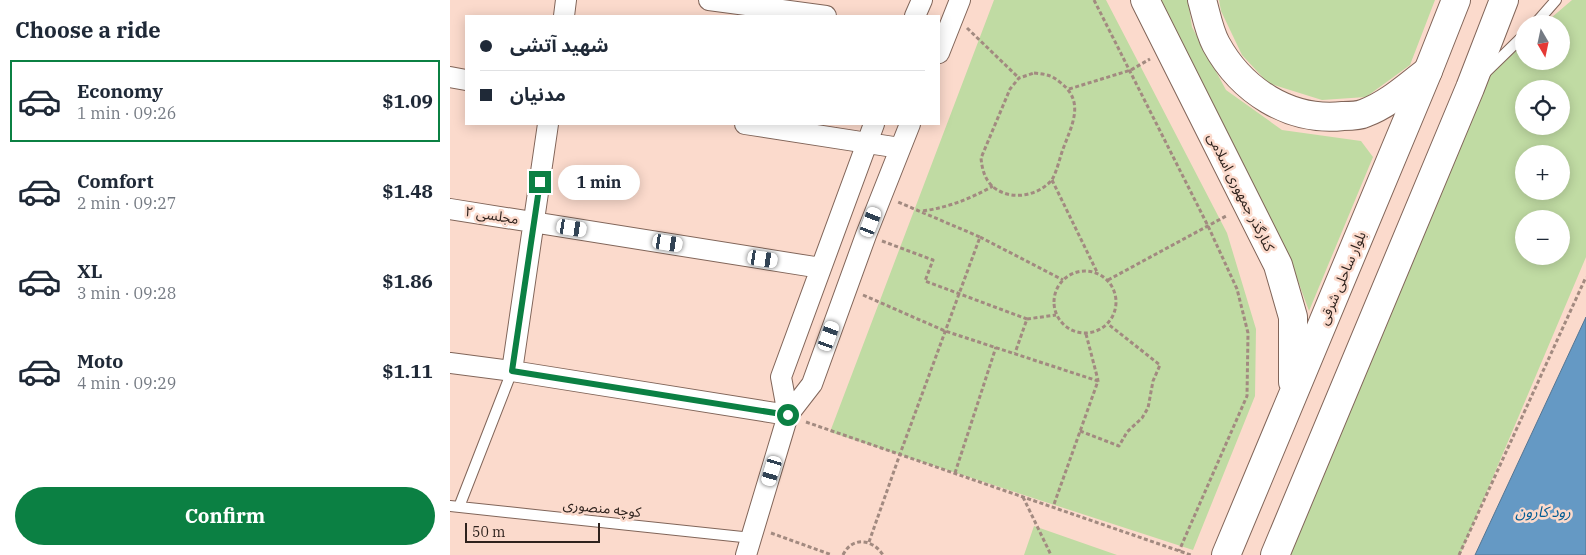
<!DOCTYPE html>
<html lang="en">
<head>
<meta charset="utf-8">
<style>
  body { margin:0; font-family:"IBM Plex Serif","Noto Sans Arabic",serif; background:#f2f2f3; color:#1f2937; height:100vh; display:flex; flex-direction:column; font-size:19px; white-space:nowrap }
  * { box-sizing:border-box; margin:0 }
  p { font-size:16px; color:#747a83 }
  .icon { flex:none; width:28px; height:28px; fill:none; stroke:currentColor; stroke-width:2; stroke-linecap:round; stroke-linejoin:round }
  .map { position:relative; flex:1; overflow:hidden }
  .drawer { display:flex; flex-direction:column; background:#fff; width:450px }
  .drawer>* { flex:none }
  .guide { position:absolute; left:15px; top:15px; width:475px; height:110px; border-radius:0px; box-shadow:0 2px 12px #0003; display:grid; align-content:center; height:110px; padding:0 15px; background:#fff }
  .needle { width:32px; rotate:171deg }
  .fabs { position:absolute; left:1065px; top:15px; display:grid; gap:10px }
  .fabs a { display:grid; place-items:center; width:55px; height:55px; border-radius:50%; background:#fff; box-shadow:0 2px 12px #0003; font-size:25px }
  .scale { position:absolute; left:15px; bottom:12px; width:135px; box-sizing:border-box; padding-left:5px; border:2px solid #2e221d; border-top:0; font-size:14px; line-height:18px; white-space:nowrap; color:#2e221d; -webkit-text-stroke:4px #fbdacc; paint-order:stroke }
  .end { position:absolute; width:22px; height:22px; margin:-11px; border:6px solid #0b8043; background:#fff; box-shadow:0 0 0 2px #fff }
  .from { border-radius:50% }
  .bubble { position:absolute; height:35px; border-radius:18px; background:#fff; box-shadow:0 2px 12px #0003; font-size:16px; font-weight:700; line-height:35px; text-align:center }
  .car { position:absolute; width:15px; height:30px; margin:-15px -8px; border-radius:6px; box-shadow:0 0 4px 1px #0007; background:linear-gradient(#fff 24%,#345 0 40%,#fff 0 76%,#345 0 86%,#fff 0) }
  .guide b { display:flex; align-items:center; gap:18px; height:48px; font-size:19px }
  .guide b+b { border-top:1px solid #e0e1e3 }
  .guide i { width:12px; height:12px; background:#1f2937 }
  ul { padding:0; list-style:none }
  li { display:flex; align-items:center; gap:15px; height:82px; margin:0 10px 8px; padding:0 5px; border:2px solid transparent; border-radius:0px }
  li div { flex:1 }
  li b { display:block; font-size:19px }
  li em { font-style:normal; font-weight:700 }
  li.active { border-color:#0b8043 }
  li>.icon { width:45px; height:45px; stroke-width:1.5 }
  h2 { padding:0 15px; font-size:22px; line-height:60px }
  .action { display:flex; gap:10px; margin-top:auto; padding:10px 15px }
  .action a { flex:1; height:58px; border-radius:30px; background:#0b8043; color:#fff; font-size:20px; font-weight:700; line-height:58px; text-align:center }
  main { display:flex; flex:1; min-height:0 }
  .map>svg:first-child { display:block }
  .green { fill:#c0dba3; fill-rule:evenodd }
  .water { fill:#6599c4; stroke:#547592 }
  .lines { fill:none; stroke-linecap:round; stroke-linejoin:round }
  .lane-casing { stroke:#816559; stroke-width:12 }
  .street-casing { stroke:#816559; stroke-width:22 }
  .secondary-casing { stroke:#816559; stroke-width:30 }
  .highway-casing { stroke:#816559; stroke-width:30 }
  .path { stroke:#a28a80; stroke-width:3; stroke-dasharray:4 2.5; stroke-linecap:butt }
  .lane { stroke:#fff; stroke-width:10 }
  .street { stroke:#fff; stroke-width:20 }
  .secondary { stroke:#fff; stroke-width:28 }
  .highway { stroke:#fff; stroke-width:28 }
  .route { stroke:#0b8043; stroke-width:6 }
  .labels { text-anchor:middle; stroke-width:5; stroke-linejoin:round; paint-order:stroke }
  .street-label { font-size:14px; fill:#2e221d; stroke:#fbdacc }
  .water-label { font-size:15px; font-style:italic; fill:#015c94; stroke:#fbdacc }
</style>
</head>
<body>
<main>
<section class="drawer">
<h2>Choose a ride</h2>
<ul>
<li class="active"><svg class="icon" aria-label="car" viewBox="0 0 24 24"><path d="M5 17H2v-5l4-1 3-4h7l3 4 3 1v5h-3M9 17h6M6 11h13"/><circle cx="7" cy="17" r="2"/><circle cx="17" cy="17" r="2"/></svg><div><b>Economy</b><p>1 min · 09:26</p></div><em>$1.09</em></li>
<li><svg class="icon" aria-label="car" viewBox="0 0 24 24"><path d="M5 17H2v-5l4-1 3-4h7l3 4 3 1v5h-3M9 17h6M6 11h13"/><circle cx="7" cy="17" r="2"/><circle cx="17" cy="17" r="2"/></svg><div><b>Comfort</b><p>2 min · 09:27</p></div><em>$1.48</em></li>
<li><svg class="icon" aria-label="car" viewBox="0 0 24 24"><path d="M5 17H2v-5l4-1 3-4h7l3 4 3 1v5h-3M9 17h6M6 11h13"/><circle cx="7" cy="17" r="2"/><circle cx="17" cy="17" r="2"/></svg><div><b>XL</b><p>3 min · 09:28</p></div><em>$1.86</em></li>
<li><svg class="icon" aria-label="car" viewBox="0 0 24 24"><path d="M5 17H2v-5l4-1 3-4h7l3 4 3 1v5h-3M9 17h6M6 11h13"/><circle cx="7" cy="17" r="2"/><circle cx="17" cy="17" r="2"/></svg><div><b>Moto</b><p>4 min · 09:29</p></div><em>$1.11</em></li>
</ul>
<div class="action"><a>Confirm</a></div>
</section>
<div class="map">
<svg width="1136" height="555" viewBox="0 0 1136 555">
  <rect width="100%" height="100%" fill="#fbdacc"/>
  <!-- green -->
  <path class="green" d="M544 0H656L777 233 806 329 805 396 743 550 380 432Z
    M706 0H738L742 27 776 90 832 130 911 141 923 157 859 311 848 281Z
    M769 0H985L960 65 916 97 872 100 818 83 792 55 771 11Z
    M1122 0H1136V257L1010 555H825L1020 88 1074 41V61H1111V24H1094ZM1074 89H1111V126H1074ZM1074 154H1111V191H1074ZM1074 219H1111V256H1074Z
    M584 526 667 555H574Z"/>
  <!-- water -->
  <path class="water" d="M1136 317V555H1025Z"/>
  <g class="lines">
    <defs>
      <path id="lane" d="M1085 24 1106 0
        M1035 73 1074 35
        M0 506 302 538
        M9 507 62 371"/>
      <path id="street" d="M259 0 376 16
        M114 16 116 0
        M465 16 472 0
        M489 53 510 0
        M0 77 16 80
        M295 124 450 148
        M0 209 371 268
        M0 363 62 371 338 415
        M62 371 98 124
        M338 415 331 377 424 124
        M296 555 338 415 362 384 416 235 460 124"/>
      <path id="secondary" d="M695 0 828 265 843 317V382
        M776 555 978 71 1006 0
        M825 555 1020 88 1054 0"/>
      <path id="highway" d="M752 0C756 14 759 31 766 44 791 90 839 122 893 116 900 116 909 116 915 113 939 104 958 86 978 71"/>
    </defs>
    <!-- lane casing -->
    <use href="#lane" class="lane-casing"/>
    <!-- street casing -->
    <use href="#street" class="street-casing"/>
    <!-- secondary casing -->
    <use href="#secondary" class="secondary-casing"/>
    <!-- highway casing -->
    <use href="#highway" class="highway-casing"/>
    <!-- path -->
    <path class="path" d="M644 0 758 226 787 289 798 333 797 396 729 551
      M517 28 569 78
      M584 73C595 74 602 75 611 83 635 102 622 125 613 149 610 157 606 175 601 181 586 197 559 201 542 186 534 178 532 168 531 158L560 89 569 78Z
      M619 89 681 70 700 59
      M602 180 647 272
      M473 211C499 207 520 199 543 186
      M530 237 613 280
      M432 241 483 260 475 281 577 319 565 353
      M604 302a31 31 0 1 1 62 0a31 31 0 1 1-62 0Z
      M658 280 778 215
      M413 295 495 331 648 381 603 507
      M577 319 606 315
      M636 334 648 380
      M356 422 741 555
      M630 431 669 446 677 432 692 418 698 408 703 381 710 365 658 324
      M505 473 546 347
      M573 497 601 555
      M321 533 382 555
      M419 542 450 454 530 237 448 202
      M393 555C402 536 423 539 433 555
      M1009 555 1136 277"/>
    <!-- lane -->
    <use href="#lane" class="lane"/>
    <!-- street -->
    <use href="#street" class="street"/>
    <!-- secondary -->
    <use href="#secondary" class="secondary"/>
    <!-- highway -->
    <use href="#highway" class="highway"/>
  </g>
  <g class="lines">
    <!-- route -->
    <path class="route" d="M90 182 62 371 338 415"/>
  </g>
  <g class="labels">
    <!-- street labels -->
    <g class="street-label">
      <text transform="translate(791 192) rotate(63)" y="5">کنارگذر جمهوری اسلامی</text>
      <text transform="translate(42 215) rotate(9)" y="5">مجلسی ۲</text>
      <text transform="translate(892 278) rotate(-67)" y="5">بلوار ساحلی شرقی</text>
      <text transform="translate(152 508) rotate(6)" y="5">کوچه منصوری</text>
    </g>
    <!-- water labels -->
    <g class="water-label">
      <text x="1093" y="517">رود کارون</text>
    </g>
  </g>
</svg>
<div class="fabs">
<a><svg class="needle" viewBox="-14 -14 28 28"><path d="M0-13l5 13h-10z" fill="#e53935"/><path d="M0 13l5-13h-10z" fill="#747a83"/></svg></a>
<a><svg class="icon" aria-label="locate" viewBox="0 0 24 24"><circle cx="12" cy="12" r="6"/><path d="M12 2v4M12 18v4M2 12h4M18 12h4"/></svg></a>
<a>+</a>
<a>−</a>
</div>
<div class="scale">50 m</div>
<i class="end from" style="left:338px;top:415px"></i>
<i class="end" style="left:90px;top:182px"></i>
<div class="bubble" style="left:108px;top:165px;width:82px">1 min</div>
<i class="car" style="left:421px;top:222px;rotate:21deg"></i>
<i class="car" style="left:122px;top:228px;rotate:99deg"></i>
<i class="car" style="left:218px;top:243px;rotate:99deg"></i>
<i class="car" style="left:313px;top:259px;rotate:99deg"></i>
<i class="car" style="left:379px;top:336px;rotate:20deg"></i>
<i class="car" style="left:322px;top:471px;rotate:197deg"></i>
<div class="guide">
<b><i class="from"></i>شهید آتشی</b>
<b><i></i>مدنیان</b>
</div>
</div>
</main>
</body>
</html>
